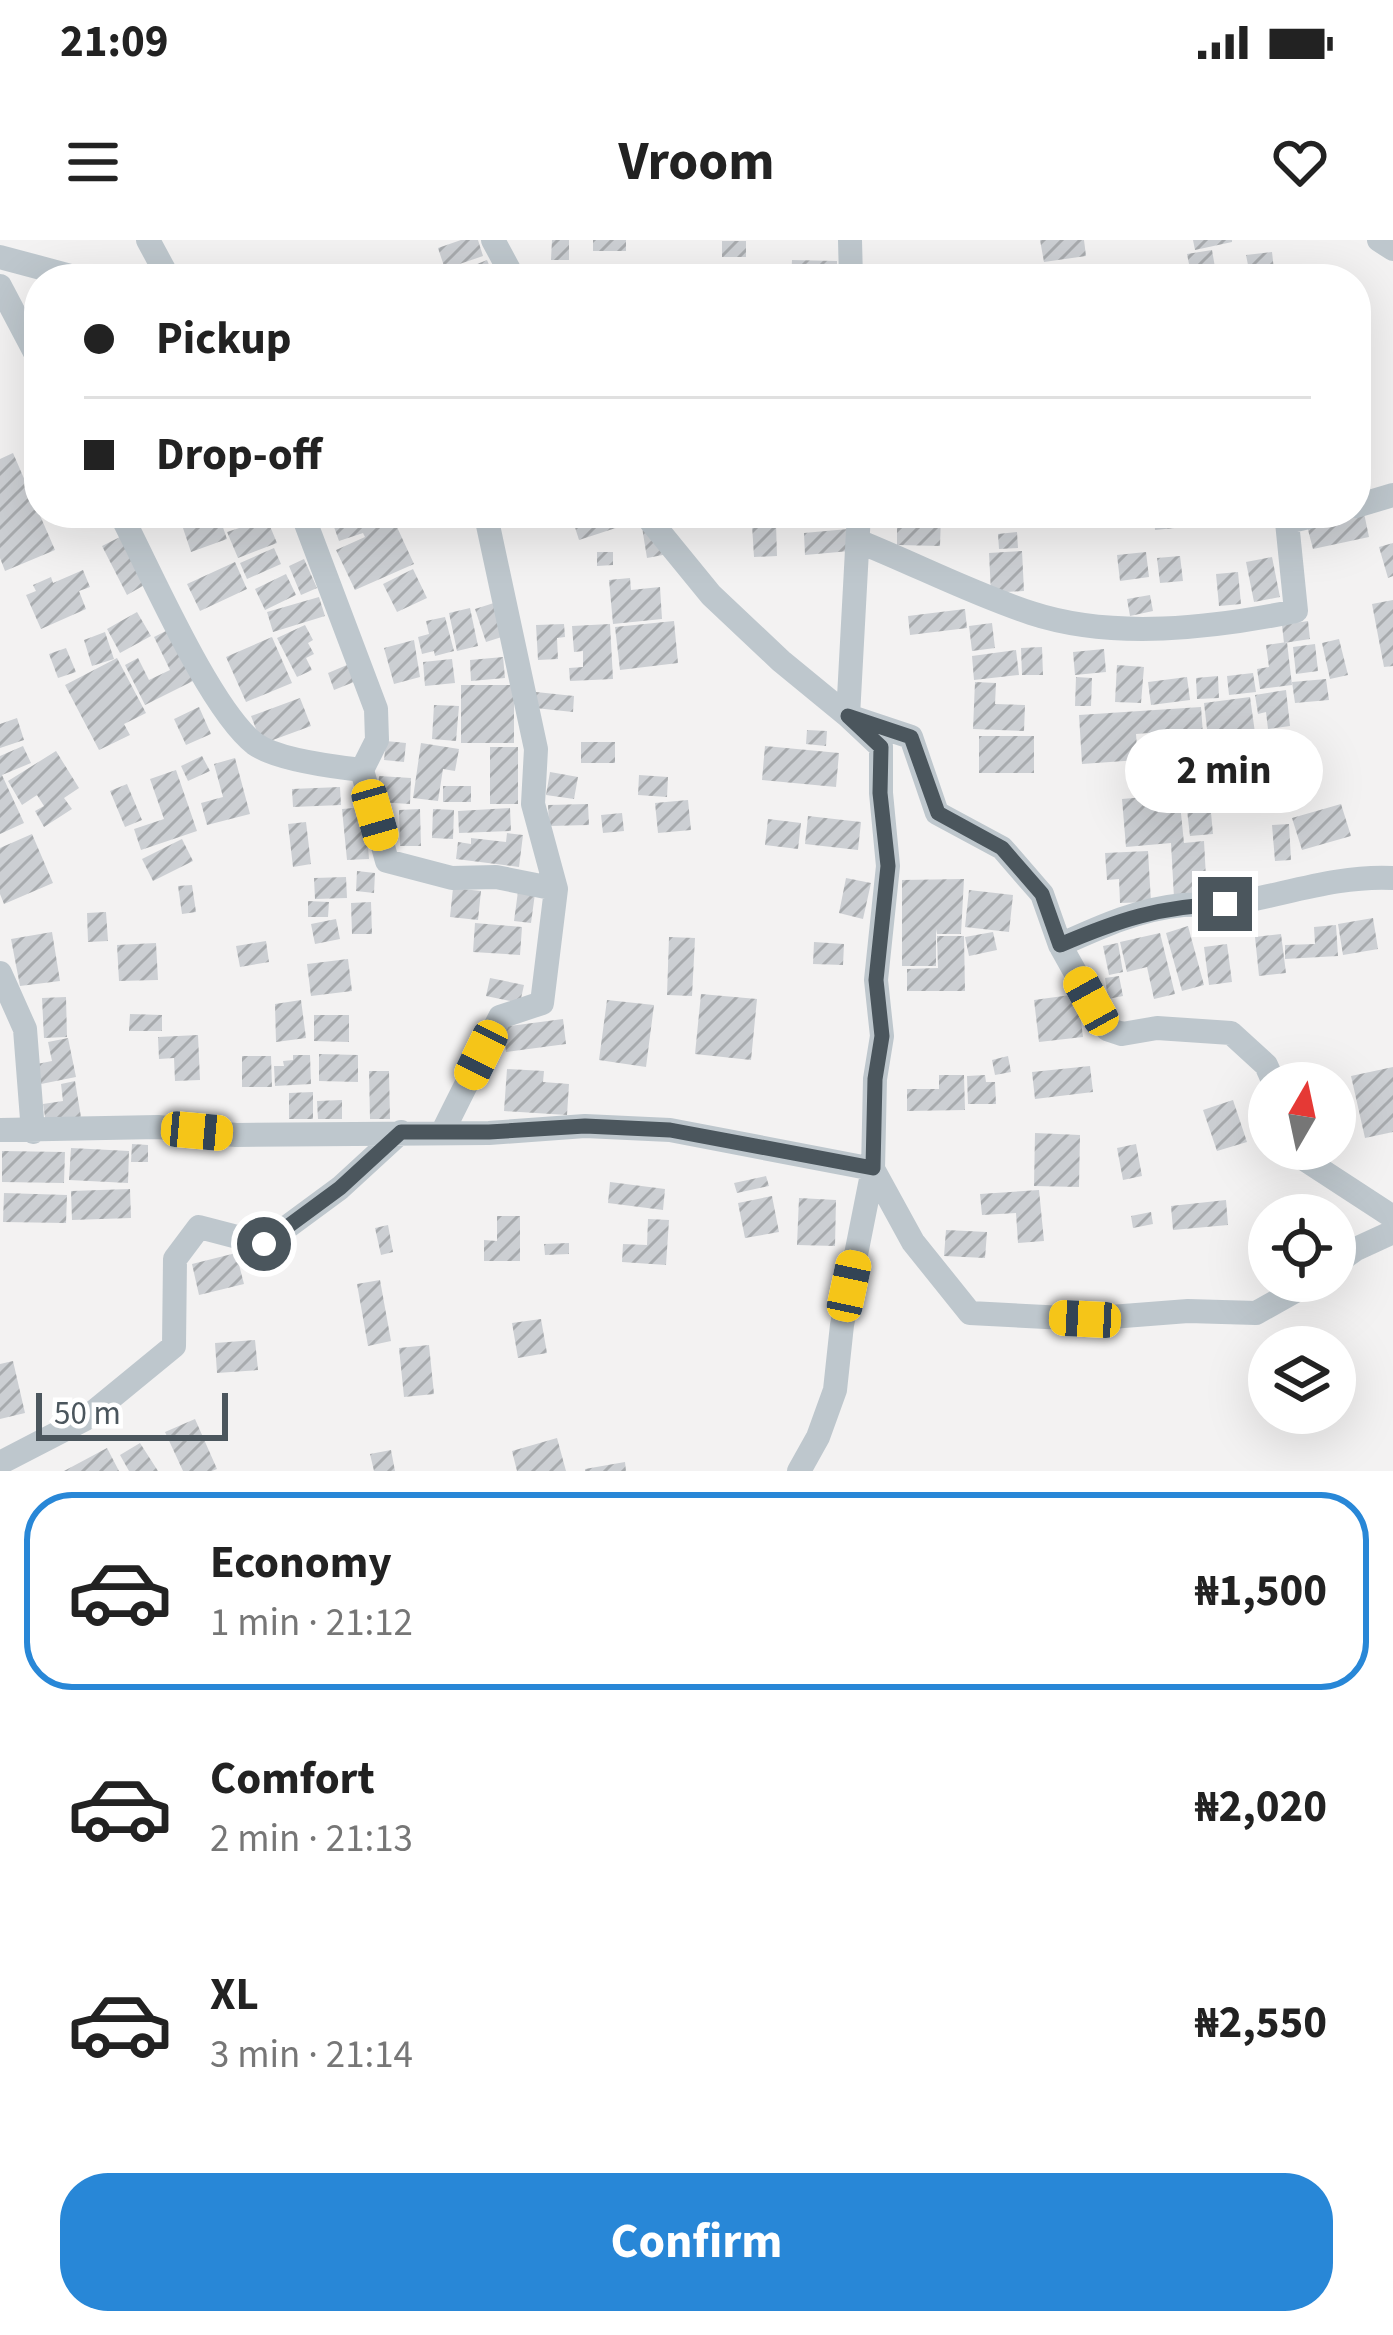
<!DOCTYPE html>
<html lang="en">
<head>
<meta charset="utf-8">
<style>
  body { margin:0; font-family:"Source Sans 3",sans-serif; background:#f6f6f6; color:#222; height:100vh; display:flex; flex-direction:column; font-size:45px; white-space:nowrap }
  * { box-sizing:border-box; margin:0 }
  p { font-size:39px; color:#767676 }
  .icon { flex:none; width:66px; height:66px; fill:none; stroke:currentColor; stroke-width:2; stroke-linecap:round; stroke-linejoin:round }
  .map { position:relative; height:1231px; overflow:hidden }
  .details { display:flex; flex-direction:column; background:#fff; flex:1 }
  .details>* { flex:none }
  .banner { position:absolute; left:24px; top:24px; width:1347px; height:264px; border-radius:48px; box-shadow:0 12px 48px #0002; display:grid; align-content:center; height:264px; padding:0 60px; background:#fff }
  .needle { width:78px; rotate:9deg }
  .controls { position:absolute; left:1248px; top:822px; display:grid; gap:24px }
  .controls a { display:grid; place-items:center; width:108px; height:108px; border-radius:50%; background:#fff; box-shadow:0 12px 48px #0002; font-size:60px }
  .scale { position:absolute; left:36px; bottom:30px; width:192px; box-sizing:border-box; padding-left:12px; border:6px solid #4b565d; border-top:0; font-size:33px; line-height:42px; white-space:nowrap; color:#4b565d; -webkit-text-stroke:9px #fff; paint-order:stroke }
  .end { position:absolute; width:54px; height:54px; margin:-27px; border:15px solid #4b565d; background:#fff; box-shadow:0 0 0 6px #fff }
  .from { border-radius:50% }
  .bubble { position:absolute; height:84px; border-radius:42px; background:#fff; box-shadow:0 12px 48px #0002; font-size:39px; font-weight:700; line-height:84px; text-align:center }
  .car { position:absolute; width:36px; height:72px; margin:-36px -18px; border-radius:15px; box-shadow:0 0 9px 3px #0007; background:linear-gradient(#f5c518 24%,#345 0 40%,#f5c518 0 76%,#345 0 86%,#f5c518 0) }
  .banner b { display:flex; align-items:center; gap:42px; height:114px; font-size:45px }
  .banner b+b { border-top:3px solid #e0e0e0 }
  .banner i { width:30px; height:30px; background:#222 }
  ul { padding:21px 0 0; list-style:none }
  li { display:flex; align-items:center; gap:36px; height:198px; margin:0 24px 18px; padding:0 36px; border:6px solid transparent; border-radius:48px }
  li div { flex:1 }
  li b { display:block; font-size:45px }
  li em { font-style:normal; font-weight:700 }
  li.current { border-color:#2887d7 }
  li>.icon { width:108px; height:108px; stroke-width:1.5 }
  .primary-button { display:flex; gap:24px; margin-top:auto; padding:24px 60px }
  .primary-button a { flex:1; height:138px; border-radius:48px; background:#2887d7; color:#fff; font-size:48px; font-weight:700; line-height:138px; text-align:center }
  .status { display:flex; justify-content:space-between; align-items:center; height:84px; padding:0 60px; background:#fff; direction:ltr }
  .status svg { height:33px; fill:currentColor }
  header { display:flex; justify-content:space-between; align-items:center; height:156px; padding:0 60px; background:#fff; font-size:54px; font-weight:700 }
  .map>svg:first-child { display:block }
  .building { fill:url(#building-hatch) }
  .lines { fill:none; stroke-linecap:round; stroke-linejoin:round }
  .minor { stroke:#bec7cd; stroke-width:24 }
  .route { stroke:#4b565d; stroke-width:15 }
</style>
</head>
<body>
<div class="status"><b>21:09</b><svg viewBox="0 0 49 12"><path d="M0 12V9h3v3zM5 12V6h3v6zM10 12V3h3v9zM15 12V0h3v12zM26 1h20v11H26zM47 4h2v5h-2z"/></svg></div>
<header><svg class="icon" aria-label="menu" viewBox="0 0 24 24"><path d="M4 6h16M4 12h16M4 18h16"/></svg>Vroom<svg class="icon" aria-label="heart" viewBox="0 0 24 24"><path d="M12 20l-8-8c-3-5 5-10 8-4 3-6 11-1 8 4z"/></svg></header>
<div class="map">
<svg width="1393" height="1231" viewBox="0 0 1393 1231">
  <defs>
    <pattern id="building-hatch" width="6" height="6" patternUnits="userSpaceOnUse" patternTransform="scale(3)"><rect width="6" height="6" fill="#cccfd3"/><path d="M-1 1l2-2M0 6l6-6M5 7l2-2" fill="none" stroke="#a8abae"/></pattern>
  </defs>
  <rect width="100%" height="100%" fill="#f3f2f2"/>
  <!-- building -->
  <path class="building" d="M461 0H478L483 16 445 29 438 8Z
    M552 0H569V20H551Z
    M593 0H626V11H593Z
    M1040 0H1084L1086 16 1044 22Z
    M1193 0H1232V2L1195 10Z
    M722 1H746V17H722Z
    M1212 10 1217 39H1192L1187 14Z
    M1272 12 1275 39H1224L1223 28 1248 25 1246 15Z
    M487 20 495 39H440Z
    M792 20 837 21V39H791Z
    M912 26 914 39H884L883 31Z
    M1041 26 1043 39H1001L1000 33Z
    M1088 27 1089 39H1054L1053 32Z
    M599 30 634 34V39H598Z
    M921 32H956V39H921Z
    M13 213 55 310 5 331 0 318V219Z
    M229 273H258L232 287 225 275Z
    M329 273H386L359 284 360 288 391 274 414 324 355 350 336 310 365 297 363 293 339 301Z
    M586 273H624L628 284 579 300 572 278Z
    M1154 273H1192L1194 286 1155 290Z
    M1364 273 1369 297 1313 309 1307 286Z
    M897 274H941L940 306 897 305Z
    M219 276 227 299 191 312 183 288Z
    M267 279 277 303 238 318 227 292Z
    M641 281 668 314 647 318Z
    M776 284 777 316 754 317 752 285Z
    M848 289 850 311 805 315 804 293Z
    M1017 292 1018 308 999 309 998 294Z
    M124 295 148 343 127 355 102 306Z
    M1393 303V336L1388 338 1379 307Z
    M274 308 281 324 247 339 240 323Z
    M1022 311 1024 351 991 353 989 313Z
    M597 312H613V325L597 326Z
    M1146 312 1149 337 1120 341 1117 315Z
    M1180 316 1183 341 1160 343 1157 318Z
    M1272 317 1280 357 1254 362 1246 322Z
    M304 319 317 348 301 355 289 326Z
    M235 322 247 349 200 371 187 344Z
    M413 329 427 358 397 372 383 344Z
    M83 330 90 347 79 351 86 369 41 389 26 355 36 351 33 345 51 337 53 343Z
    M1238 332 1241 364 1219 366 1216 334Z
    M286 334 296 355 265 370 255 349Z
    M630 338 631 350 660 347 662 379 613 384 609 340Z
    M1150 355 1153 371 1130 376 1127 359Z
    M319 357 325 376 273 392 267 372Z
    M1393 360V426L1384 427 1372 364Z
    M497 362 508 395 486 402 475 369Z
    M470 368 478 406 457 411 449 373Z
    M965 369 967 388 910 395 908 376Z
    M137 372 151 396 120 413 107 389Z
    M445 377 454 411 435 416 434 411 422 414 418 397 429 394 426 381Z
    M674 381 678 423 620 430 615 387Z
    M1308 381 1310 399 1284 403 1282 385Z
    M992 383 995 408 972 411 969 386Z
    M564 384 565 397 557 398 558 419 538 420 536 385Z
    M610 384 613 439 570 441 569 428 583 427V411L574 412 572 386Z
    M305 385 313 400 308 403 314 414 306 418 312 430 297 437 277 398Z
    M170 389 195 440 145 465 125 425 138 418 149 440 170 430 154 397Z
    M105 392 114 419 92 426 84 400Z
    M272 397 292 443 246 462 226 417Z
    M1339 399 1348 435 1330 439 1322 403Z
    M414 400 420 437 394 444 384 408Z
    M1287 402 1292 445 1260 449 1257 429 1269 427 1266 405Z
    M1315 404 1318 431 1296 434 1293 407Z
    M1042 407 1043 435H1022L1021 408Z
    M66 408 76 432 58 438 49 414Z
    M1104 409 1106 432 1075 435 1073 412Z
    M1016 410 1019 435 974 440 972 416Z
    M503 417 505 438 471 441 470 420Z
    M117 418 146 473 124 484 130 495 99 510 65 445Z
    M452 419 455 443 425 446 423 422Z
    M347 425 354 442 334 450 328 433Z
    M1117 425 1144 427 1141 463 1115 462Z
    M1253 433 1256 452 1229 455 1227 436Z
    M1218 436 1219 458 1197 459 1196 438Z
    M1076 437 1092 438 1091 466H1075Z
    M1187 437 1190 460 1151 465 1148 442Z
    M1326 439 1329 460 1295 463 1292 442Z
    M975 442 996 443 995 464 1025 465 1024 491 973 489Z
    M461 445H514V503H461Z
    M1286 450 1290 486 1268 489 1266 472 1258 474 1255 455Z
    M536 452 574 456 573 472 535 468Z
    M1250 457 1256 500 1209 506 1204 463Z
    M300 458 311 486 262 504 251 476Z
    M434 465 459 466 456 501 432 499Z
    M199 467 211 494 186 505 174 479Z
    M1201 467 1204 508 1175 510 1174 491 1136 494 1138 520 1082 524 1079 475Z
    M17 478 24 500 0 508V484Z
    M807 490 827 491 826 506 806 504Z
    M979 496H1034V533H979Z
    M386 501 406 503 404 522 384 520Z
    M581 502H615V523H581Z
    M421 503 459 509 455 531 443 529 438 561 413 558Z
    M23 506 31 523 2 535 24 583 0 594V516Z
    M765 506 839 513 836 547 762 540Z
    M490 507H518V564H490Z
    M56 511 79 548 64 558 72 569 44 587 35 571 44 566 37 555 22 565 8 541Z
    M202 516 210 531 188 541 181 526Z
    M235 518 250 574 207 585 201 563 223 557 214 524Z
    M176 530 197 591 141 610 134 589 164 579 150 539Z
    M550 532 578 537 574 559 546 555Z
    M639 535 668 537 667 557 638 555Z
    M379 536 411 538 410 564 377 562Z
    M1208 541 1213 594 1190 596 1184 544Z
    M127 544 142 580 125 587 110 551Z
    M443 546H471V562H443Z
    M340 547 341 565 293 567 292 549Z
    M1179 554 1184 603 1204 601 1207 656 1174 658 1171 603 1126 607 1122 559Z
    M688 560 691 590 658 593 655 563Z
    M588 564 589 585 549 586 548 565Z
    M1341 564 1351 596 1302 610 1292 578Z
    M365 567 369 619 347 620 342 569Z
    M510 568 511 591 459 593 458 571Z
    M420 569 421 606H400L399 570Z
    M433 569 454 570 453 599 432 598Z
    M622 573 624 591 603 593 601 575Z
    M808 576 861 582 858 610 805 604Z
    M768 579 801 583 798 609 765 605Z
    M306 582 311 624 293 627 288 584Z
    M1289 584 1291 620 1275 621 1272 585Z
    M507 593 523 595 519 627 456 619 458 602 471 604V598L506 602Z
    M32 594 53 643 4 664 0 654V608Z
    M182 599 193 621 153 641 142 619Z
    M1148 611 1151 662 1120 663 1119 639 1107 640 1105 613Z
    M357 631 375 633 374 653 356 651Z
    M346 637 347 658 315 659 314 638Z
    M846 638 871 643 863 679 839 673Z
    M964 639 961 694H937L936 689V726H902V640Z
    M519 644 536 646 531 683 514 681Z
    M192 645 196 672 182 674 178 646Z
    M453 648 481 651 478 680 450 677Z
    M969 650 1013 655 1009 692 965 687Z
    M308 661 329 662 328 677H308Z
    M371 662 372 694H352L351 663Z
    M106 672 108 701 88 702 87 673Z
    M1373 678 1378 709 1343 715 1338 684Z
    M336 679 340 699 315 704 311 684Z
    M475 683 522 687 520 715 473 712Z
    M1336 685 1338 716 1285 719V705L1315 704 1314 687Z
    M1188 686 1204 745 1182 751 1166 693Z
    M52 692 60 741 20 746 11 699Z
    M993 692 997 710 969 716 965 697Z
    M1160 693 1175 754 1154 759 1147 727 1127 732 1120 702Z
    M1281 694 1286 733 1259 736 1255 697Z
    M937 696H964L965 751H907V729L938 728Z
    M669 697 695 698 692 756 667 755Z
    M266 701 269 722 240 727 236 706Z
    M814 702 844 704 843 725 813 724Z
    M156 703 158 740 119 741 117 705Z
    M1118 703 1123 732 1109 735 1103 706Z
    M1227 704 1232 742 1209 745 1204 707Z
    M348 719 352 751 311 756 307 724Z
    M1119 736 1123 756 1108 759 1105 738Z
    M490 738 524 745 520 763 486 756Z
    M701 754 757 759 751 820 695 814Z
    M1078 754 1083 797 1039 802 1034 760Z
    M66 757 67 797 44 798 42 758Z
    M301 760 306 798 276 802 275 764Z
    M607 760 654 765 646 827 599 820Z
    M130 774 162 775V791H129Z
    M314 775H349V802L314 801Z
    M563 779 566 804 506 812 503 787Z
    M198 795 200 840 175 841 174 818 159 819 158 797Z
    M68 798 76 837 41 844 37 824 52 821 48 802Z
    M319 814 358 815V842L319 841Z
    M293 815H310L311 844 275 846 274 826H284L283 821 293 820Z
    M242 816H271L272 847H242Z
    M1008 816 1011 832 995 835 992 820Z
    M1090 826 1093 852 1035 859 1032 832Z
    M1393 827V892L1365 898 1351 836Z
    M507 829 544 831 543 842 569 844 567 875 504 871Z
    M369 831H389L390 879H370Z
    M939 835H964L965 870 907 871V849H939Z
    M985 835 986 842H995L996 864H968L967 836Z
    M75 841 81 877 46 883 43 864 63 861 61 844Z
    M313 852V879H289V853Z
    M342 860V879H318L317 861Z
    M1233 860 1247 902 1217 911 1203 870Z
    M1035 893 1080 895 1079 947 1034 946Z
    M132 904 148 905V922H131Z
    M1136 904 1142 936 1123 940 1117 908Z
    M71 908 129 911 128 943 69 940Z
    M2 911 65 912 64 943 2 942Z
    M766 936 769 946 737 953 734 943Z
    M610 942 665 949 663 970 608 963Z
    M130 949 131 978 72 980 71 951Z
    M1039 950 1044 1001 1018 1003 1016 973 982 975 980 954Z
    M4 953 67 955 66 983 3 982Z
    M772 956 779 992 745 998 738 963Z
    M799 958 836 960 835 1006 797 1005Z
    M1226 960 1228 985 1173 990 1171 966Z
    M1151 972 1153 984 1133 988 1131 976Z
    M497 976H520V1021H484V1000L497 1001Z
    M648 979 669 980 666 1025 622 1022 623 1004 647 1005Z
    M388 985 393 1012 381 1015 375 988Z
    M946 990 987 992 985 1018 944 1016Z
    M569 1003V1014L545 1015 544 1004Z
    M236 1013 244 1044 199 1055 192 1024Z
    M380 1040 391 1101 368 1106 357 1044Z
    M541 1079 547 1113 518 1118 512 1083Z
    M255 1100 258 1130 217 1133 215 1103Z
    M429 1105 434 1154 404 1157 399 1108Z
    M13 1121 25 1173 0 1179V1124Z
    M195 1179 217 1229 212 1231H183L165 1192Z
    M557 1198 566 1231H517L512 1211Z
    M140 1203 158 1231H129L120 1215Z
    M107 1208 119 1231H64Z
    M391 1210 395 1231H374L370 1214Z
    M625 1222 626 1231H585V1229Z"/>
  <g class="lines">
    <!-- minor -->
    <path class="minor" d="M148 0 169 39
      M493 0 514 39
      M850 0 851 39
      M1379 0 1393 9
      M0 17 82 39
      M0 46 39 120
      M1356 266 1393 255
      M120 273C150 330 209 468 255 504 277 520 335 527 362 530
      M302 273 376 469 377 500 362 530 387 621 452 638 496 637 556 649
      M644 273 711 355 781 421 848 476 911 497 937 573 1002 608 1042 654 1060 705 1107 789 1122 794 1157 788 1231 793 1266 825 1274 843
      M860 302C917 325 973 354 1031 373 1113 400 1213 388 1296 371L1287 282 1326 273
      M1060 705C1100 687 1139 669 1183 665 1198 664 1214 666 1229 664 1284 655 1337 635 1393 638
      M0 733 25 789 33 892
      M0 890 158 887 236 895 489 893 585 886 670 890 873 929 913 1002 970 1073 1085 1079 1188 1071 1256 1073 1313 1041
      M443 891 500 777 542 763 556 649 533 564 536 509 486 276 481 273
      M1299 909 1301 917 1393 977
      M1335 1024 1356 1009 1393 992
      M0 1223 85 1179 174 1106 175 1019 199 987 264 1004 340 948 401 892
      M799 1231 818 1197 835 1150 842 1085 873 929 875 839 882 796 876 740 888 626 881 553V507L848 476 859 273"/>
  </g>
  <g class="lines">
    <!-- route -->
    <path class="route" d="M264 1004 340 948 401 892H489L585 886 670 890 873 928 875 839 882 796 876 740 888 626 880 553 881 507 848 476 911 497 938 573 1002 608 1042 654 1060 705C1118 680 1161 666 1225 664"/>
  </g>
</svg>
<div class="controls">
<a><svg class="needle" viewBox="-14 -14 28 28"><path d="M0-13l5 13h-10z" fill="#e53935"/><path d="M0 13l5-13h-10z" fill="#767676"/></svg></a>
<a><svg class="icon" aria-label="locate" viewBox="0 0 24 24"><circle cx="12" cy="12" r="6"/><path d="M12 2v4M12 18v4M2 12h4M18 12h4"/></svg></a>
<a><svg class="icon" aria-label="layers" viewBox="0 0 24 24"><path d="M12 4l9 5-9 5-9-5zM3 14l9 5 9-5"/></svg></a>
</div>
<div class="scale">50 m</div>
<i class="end from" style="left:264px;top:1004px"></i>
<i class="end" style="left:1225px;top:664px"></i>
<div class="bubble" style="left:1125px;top:489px;width:198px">2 min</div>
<i class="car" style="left:375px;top:575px;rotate:164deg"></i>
<i class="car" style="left:1091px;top:761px;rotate:331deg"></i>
<i class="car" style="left:481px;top:815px;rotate:206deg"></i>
<i class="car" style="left:197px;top:891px;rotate:95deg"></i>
<i class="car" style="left:849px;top:1046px;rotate:12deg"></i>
<i class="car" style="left:1085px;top:1079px;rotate:273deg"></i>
<div class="banner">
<b><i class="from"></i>Pickup</b>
<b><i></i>Drop-off</b>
</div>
</div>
<section class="details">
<ul>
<li class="current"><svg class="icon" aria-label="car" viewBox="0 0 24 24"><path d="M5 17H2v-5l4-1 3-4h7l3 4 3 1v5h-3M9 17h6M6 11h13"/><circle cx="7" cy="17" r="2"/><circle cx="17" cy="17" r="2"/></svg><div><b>Economy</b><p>1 min · 21:12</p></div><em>₦1,500</em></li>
<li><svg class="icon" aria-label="car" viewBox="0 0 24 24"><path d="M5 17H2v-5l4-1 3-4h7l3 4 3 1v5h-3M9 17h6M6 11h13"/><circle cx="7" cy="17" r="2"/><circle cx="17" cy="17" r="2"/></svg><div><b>Comfort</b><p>2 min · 21:13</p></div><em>₦2,020</em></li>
<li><svg class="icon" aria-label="car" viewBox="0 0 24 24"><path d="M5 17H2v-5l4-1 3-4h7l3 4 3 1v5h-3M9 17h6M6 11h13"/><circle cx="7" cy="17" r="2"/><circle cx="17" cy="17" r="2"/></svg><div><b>XL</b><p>3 min · 21:14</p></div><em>₦2,550</em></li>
</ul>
<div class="primary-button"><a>Confirm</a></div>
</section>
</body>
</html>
